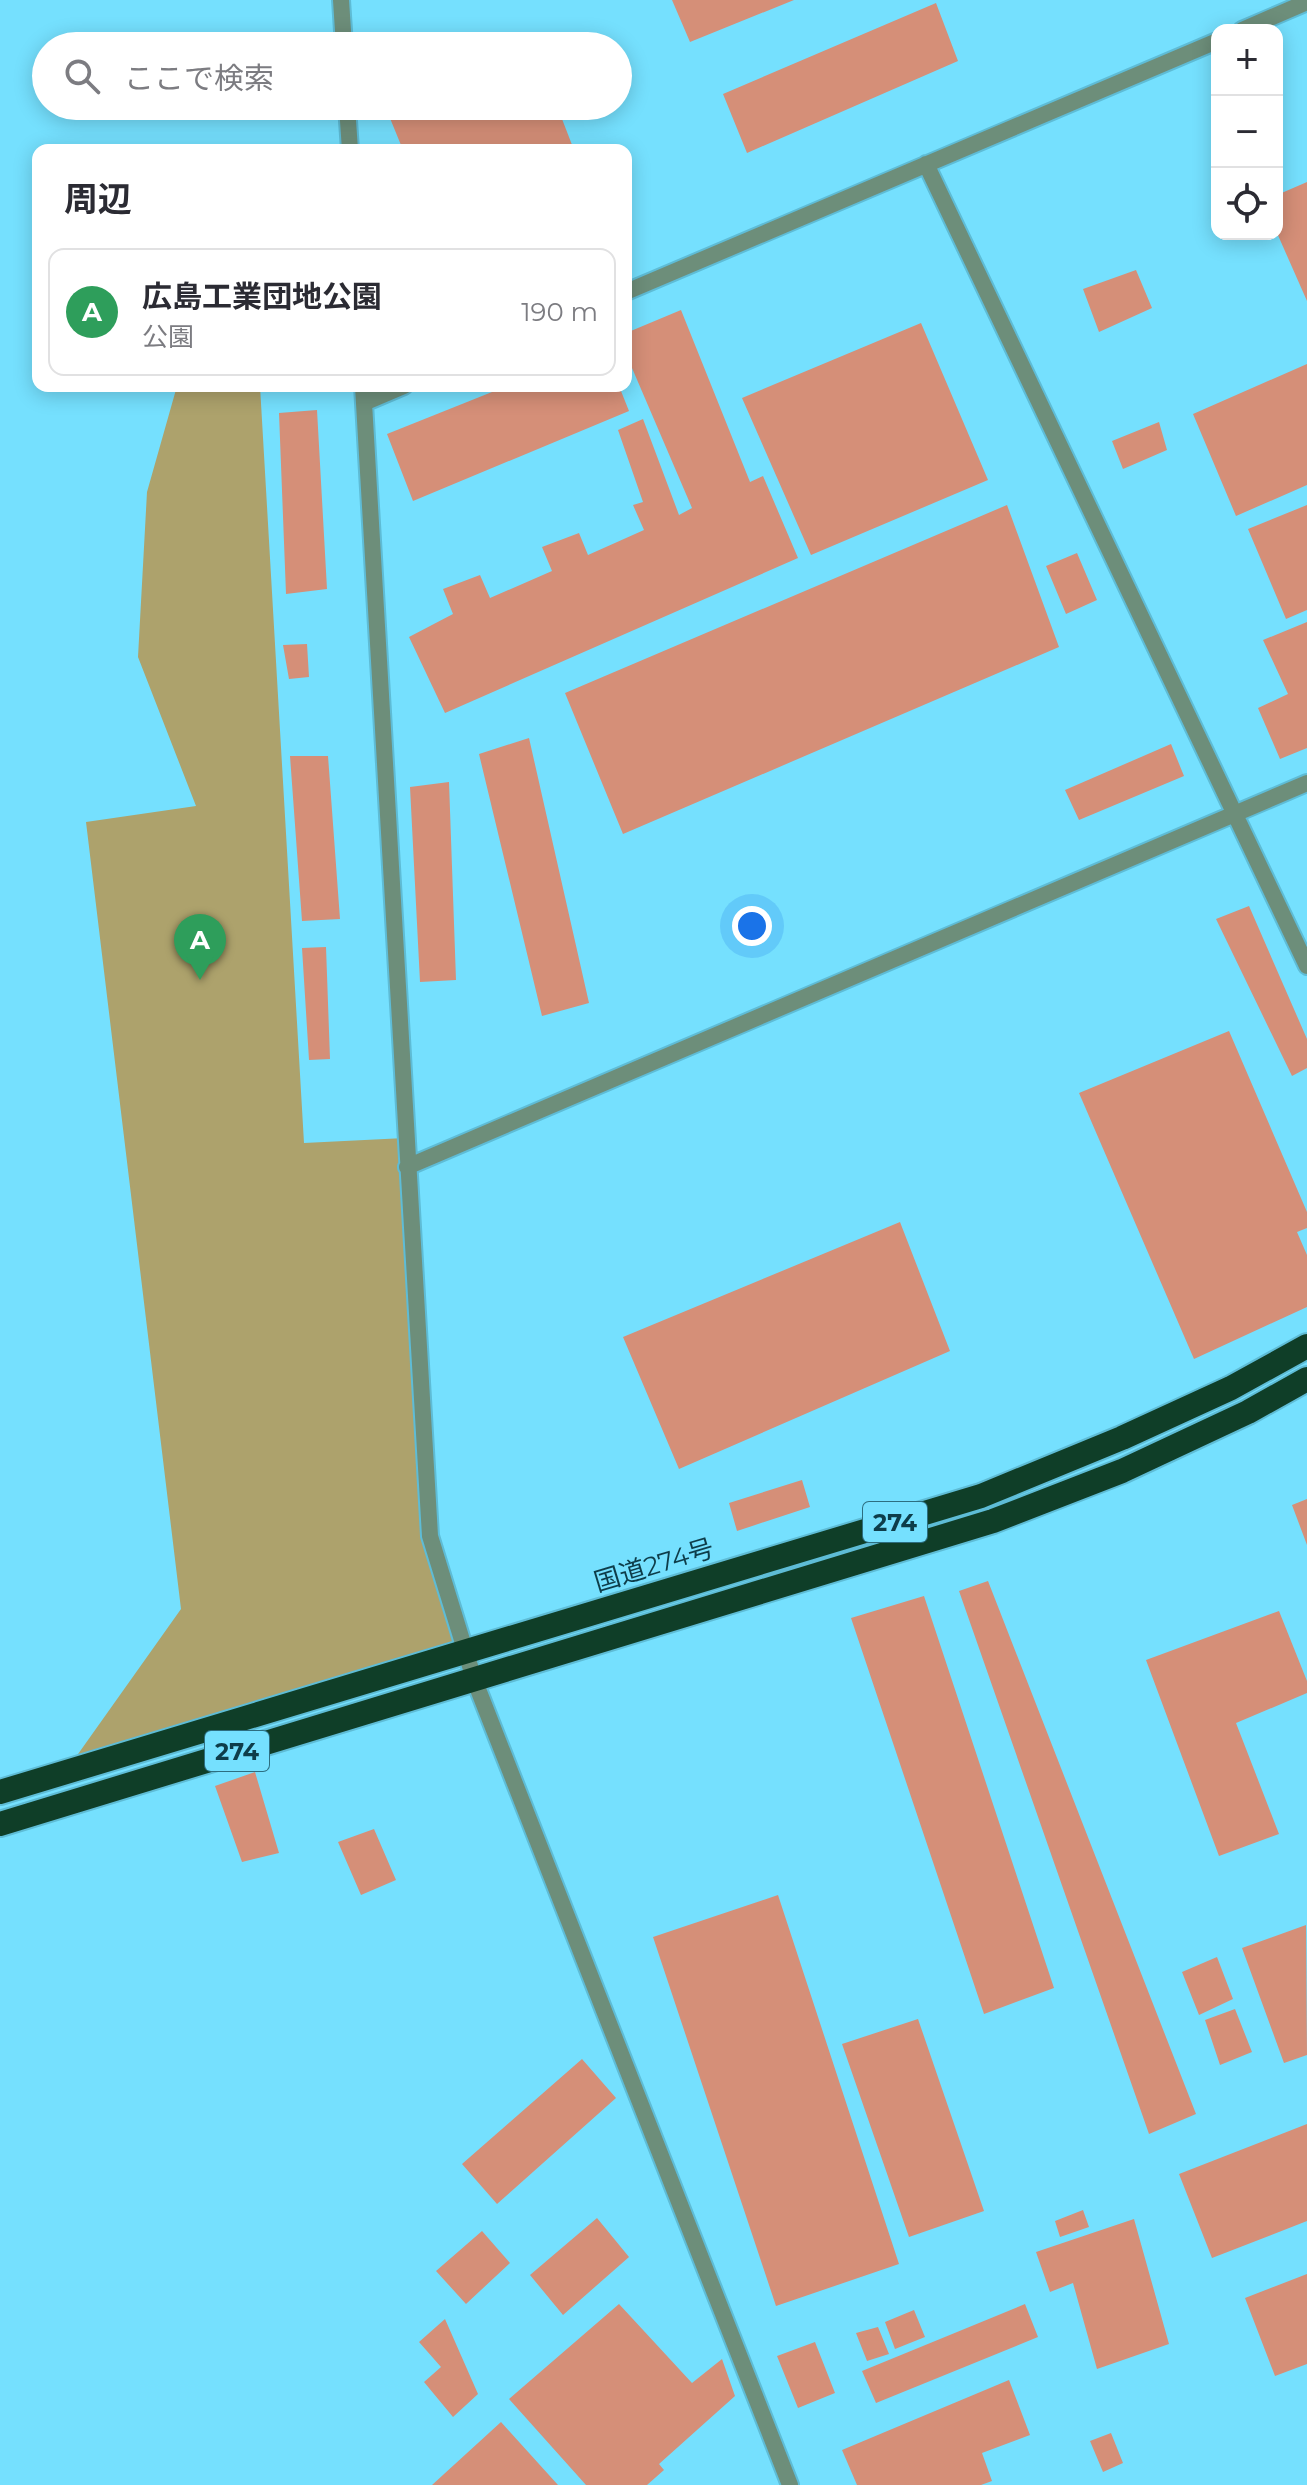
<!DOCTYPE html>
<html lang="ja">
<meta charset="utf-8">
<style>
body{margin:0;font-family:Montserrat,"Noto Sans JP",sans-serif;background:#f2f2f3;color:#2b2b33}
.controls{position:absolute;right:24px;top:24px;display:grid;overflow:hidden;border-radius:16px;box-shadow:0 4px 20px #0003}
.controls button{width:72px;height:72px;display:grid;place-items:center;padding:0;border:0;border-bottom:2px solid #e1e1e2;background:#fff;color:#2b2b33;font:40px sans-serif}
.you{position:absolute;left:752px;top:926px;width:28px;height:28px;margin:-20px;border:6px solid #fff;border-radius:50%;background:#1a73e8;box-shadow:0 0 0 12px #1a73e833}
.badge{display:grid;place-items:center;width:52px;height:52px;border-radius:50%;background:#1a73e8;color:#fff;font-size:26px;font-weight:700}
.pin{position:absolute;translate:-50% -66px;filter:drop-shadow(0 2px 4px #0008)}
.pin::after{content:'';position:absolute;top:42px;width:28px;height:24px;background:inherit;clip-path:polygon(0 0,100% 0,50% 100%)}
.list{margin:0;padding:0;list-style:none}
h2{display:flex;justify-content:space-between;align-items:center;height:104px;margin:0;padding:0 32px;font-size:34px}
h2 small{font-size:26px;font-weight:400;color:#7c7c81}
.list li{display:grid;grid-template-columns:52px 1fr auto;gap:24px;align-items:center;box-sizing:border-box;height:128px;margin:0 16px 16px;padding:0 16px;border:2px solid #e1e1e2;border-radius:16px}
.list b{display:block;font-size:30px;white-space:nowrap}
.list p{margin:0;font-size:26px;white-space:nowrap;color:#7c7c81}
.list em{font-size:26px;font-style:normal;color:#7c7c81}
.icon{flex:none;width:44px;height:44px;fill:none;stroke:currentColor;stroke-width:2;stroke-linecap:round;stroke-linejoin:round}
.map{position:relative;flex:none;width:1307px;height:2485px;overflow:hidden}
.search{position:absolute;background:#fff;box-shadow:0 4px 20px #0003;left:32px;top:32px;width:600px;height:88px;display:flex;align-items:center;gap:20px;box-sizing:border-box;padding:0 28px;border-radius:44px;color:#7c7c81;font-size:30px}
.panel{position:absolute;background:#fff;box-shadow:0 4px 20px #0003;left:32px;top:144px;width:600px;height:248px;border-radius:16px}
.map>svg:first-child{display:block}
</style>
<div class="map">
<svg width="1307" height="2485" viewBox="0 0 1307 2485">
<rect width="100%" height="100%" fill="#75e0fe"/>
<path fill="#ada26c" d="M177,386H260L304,1143L405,1138L430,1536L465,1652L66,1771L181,1609L86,822L196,806L138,657L147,492Z"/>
<path fill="#d58f78" d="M672,0H794L690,42Z
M936,3L958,61L747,153L723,94Z
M529,36L533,46H505Z
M385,106H557L574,150H403Z
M1307,182V301L1277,233V195Z
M1136,270L1152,308L1099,332L1083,289Z
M681,310L750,482L763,476L798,558L445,713L409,637L453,614L443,589L480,575L490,598L552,571L542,547L579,533L588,555L644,530L633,505L643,502L618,430L643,419L679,515L692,508L626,354V333Z
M921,323L988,480L811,555L742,398Z
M1307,364V485L1236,516L1193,414Z
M507,386H619L629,411L413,501L387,434Z
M317,410L327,589L286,594L279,413Z
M1159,422L1167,450L1123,469L1112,441Z
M1007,505L1059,647L623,834L565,693Z
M1307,505V610L1286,619L1248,529Z
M1077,553L1097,600L1066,614L1046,566Z
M1307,622V748L1280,759L1258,708L1288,694L1263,640Z
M307,644L309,677L289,679L283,645Z
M529,738L589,1003L542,1016L479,754Z
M1171,744L1184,776L1079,820L1065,790Z
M290,756H328L340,919L302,921Z
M449,782L456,980L420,982L410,787Z
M1249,906L1307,1039V1068L1292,1076L1216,919Z
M326,947L330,1059L309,1060L302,948Z
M1229,1031L1307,1212V1228L1297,1232L1307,1255V1307L1194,1359L1079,1093Z
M900,1222L950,1351L679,1469L623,1337Z
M802,1480L810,1507L737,1531L729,1503Z
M1307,1499V1545L1292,1505Z
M988,1581L1196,2114L1149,2134L959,1591Z
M924,1596L1054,1988L984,2014L851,1618Z
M1279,1611L1307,1681V1693L1236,1723L1279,1834L1219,1856L1146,1660Z
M255,1772L279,1853L242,1862L215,1786Z
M374,1829L396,1880L361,1895L338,1842Z
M778,1895L899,2264L776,2306L653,1937Z
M1306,1925L1307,2055L1284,2063L1242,1948Z
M1217,1957L1233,1999L1199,2015L1182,1972Z
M1235,2009L1252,2052L1220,2065L1205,2020Z
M918,2019L984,2211L909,2237L842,2044Z
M582,2059L616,2098L497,2204L462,2164Z
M1307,2124V2221L1212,2258L1179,2174Z
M1083,2210L1089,2227L1060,2237L1055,2221Z
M597,2218L629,2257L563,2315L530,2275Z
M1134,2219L1169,2344L1097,2369L1073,2283L1050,2292L1036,2252Z
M482,2231L510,2263L466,2304L436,2271Z
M1307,2274V2364L1275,2376L1245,2298Z
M619,2304L692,2383L722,2359L735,2396L659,2464L664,2470L647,2485H586L509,2399Z
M1025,2304L1038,2337L876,2403L862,2371Z
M914,2310L925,2337L895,2349L885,2322Z
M445,2319L478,2394L453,2417L424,2382L441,2367L419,2342Z
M878,2327L889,2354L867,2361L856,2333Z
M815,2342L835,2393L798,2408L777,2356Z
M1009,2380L1030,2435L982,2453L992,2481L981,2485H857L842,2450Z
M501,2422L558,2485H432Z
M1111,2433L1123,2463L1103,2472L1090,2441Z"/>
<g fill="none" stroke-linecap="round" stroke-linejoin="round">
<defs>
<path id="street" d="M341,0L344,46
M1242,30L1307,2
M347,106L350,150
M926,164L1307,966
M626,292L1217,41
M363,386L430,1536L474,1679L790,2485
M364,403L404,386
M407,1167L1307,783"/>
<path id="highway" d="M0,1792L981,1496L1122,1438L1231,1388L1307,1346
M0,1824L993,1521L1122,1471L1248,1412L1307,1379"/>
</defs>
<use href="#street" stroke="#5ebcd6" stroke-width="20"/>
<use href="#highway" stroke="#5ebcd6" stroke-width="28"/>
<use href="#street" stroke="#6d8e7a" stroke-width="16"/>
<use href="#highway" stroke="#0f3e28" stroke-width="24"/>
</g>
<g text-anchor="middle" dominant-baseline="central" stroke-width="6" stroke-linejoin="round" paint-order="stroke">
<g fill="#75e0fe" stroke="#2d6e80" stroke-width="2">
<rect x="863" y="1502" width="64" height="40" rx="6"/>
<rect x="205" y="1731" width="64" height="40" rx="6"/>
</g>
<g font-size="24" font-weight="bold" fill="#0e3d4a">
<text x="895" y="1522">274</text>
<text x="237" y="1751">274</text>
</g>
<g font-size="26" fill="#0e3d4a" stroke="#75e0fe">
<text transform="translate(654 1565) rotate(-17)">国道274号</text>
</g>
</g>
</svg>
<div class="controls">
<button>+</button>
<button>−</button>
<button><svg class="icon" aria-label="locate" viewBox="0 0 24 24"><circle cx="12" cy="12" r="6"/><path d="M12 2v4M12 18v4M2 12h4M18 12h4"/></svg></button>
</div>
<div class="you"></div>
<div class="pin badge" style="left:200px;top:980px;background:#2e9e5b">A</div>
<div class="search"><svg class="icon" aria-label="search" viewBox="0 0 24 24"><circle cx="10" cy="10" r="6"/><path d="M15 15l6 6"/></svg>ここで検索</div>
<section class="panel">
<h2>周辺<small></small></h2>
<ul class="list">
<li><span class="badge" style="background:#2e9e5b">A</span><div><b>広島工業団地公園</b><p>公園</p></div><em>190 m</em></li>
</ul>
</section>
</div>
